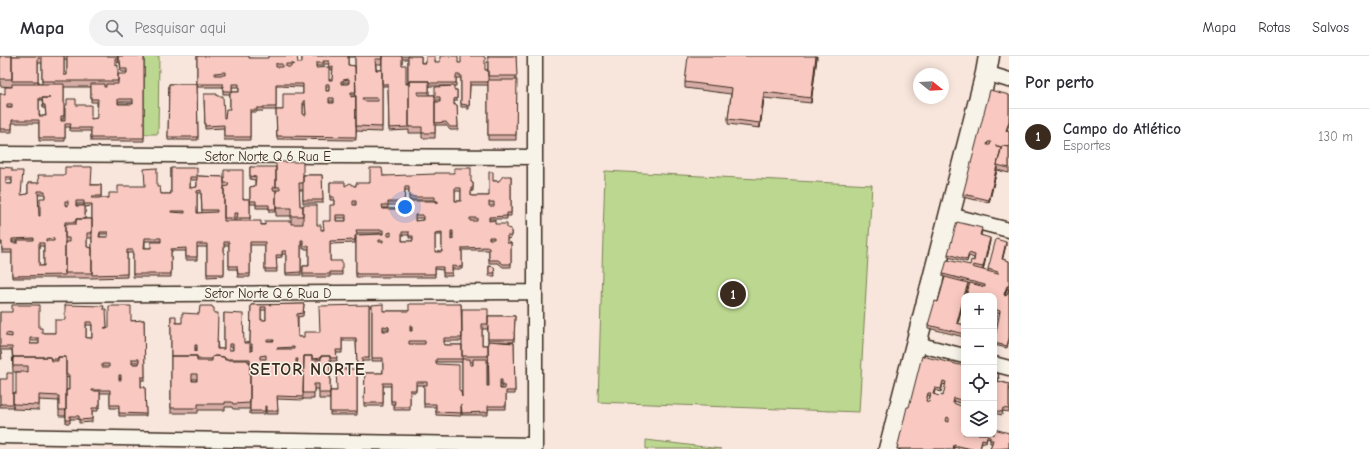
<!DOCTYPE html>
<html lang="pt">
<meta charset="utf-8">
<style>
body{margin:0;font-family:"Comic Neue",sans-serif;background:#f2f2f3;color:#2b2b33}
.controls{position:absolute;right:12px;bottom:12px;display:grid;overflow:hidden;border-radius:8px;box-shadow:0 2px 10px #0003}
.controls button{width:36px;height:36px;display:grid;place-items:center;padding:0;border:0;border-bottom:1px solid #e1e1e2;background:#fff;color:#2b2b33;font:20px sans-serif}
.compass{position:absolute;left:913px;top:12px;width:36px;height:36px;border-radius:50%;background:#fff;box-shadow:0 2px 10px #0003;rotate:108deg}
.you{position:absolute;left:405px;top:151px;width:14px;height:14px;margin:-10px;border:3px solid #fff;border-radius:50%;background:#1a73e8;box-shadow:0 0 0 6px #1a73e833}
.badge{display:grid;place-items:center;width:26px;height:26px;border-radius:50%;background:#3b2a1e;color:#fff;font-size:13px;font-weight:700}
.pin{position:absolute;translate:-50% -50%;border:2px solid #fff;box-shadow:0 1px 4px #0006}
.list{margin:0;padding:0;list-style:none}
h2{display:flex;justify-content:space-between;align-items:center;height:52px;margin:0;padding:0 16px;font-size:17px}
h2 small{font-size:13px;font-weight:400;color:#7c7c81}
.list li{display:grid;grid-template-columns:26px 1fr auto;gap:12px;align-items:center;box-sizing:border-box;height:56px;padding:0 16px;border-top:1px solid #e1e1e2}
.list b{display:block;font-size:15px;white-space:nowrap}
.list p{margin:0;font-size:13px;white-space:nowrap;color:#7c7c81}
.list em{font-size:13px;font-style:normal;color:#7c7c81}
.icon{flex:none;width:22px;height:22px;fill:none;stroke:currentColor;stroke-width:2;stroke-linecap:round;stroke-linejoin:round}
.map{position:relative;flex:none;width:1009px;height:393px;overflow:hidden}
header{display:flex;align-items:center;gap:24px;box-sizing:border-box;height:56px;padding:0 20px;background:#fff;border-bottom:1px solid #e1e1e2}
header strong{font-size:19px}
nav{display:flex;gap:22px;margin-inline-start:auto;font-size:14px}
.search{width:280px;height:36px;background:#f2f2f3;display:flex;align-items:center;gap:10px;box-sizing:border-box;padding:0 14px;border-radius:22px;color:#7c7c81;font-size:15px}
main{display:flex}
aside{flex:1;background:#fff}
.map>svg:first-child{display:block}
</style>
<header>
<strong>Mapa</strong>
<div class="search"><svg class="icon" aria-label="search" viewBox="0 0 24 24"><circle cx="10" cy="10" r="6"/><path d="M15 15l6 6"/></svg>Pesquisar aqui</div>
<nav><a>Mapa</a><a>Rotas</a><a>Salvos</a></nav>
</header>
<main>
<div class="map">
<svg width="1009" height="393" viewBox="0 0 1009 393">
<rect width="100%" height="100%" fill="#f8e6dc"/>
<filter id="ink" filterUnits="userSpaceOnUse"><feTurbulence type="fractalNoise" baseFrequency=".025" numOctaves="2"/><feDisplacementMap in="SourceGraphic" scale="8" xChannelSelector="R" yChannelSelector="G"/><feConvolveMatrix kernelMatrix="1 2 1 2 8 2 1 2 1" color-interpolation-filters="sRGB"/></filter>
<g filter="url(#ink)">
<path fill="#bcd890" stroke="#7c8157" d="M142,0H159L158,78H140Z
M605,115L872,129L859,356L598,346Z
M646,384L721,393H646Z"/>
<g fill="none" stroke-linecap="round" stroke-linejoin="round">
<defs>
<path id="street" d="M986,17L1009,24
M0,98L535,101
M950,159L1009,174
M0,239L535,236
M917,288L964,300
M994,308L1009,312
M0,380L535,389
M535,393V0"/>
<path id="secondary" d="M889,393L986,17L989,0"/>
</defs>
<use href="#street" stroke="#3b2a1e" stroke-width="17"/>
<use href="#secondary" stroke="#3b2a1e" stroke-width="23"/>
<use href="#street" stroke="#f7f3e8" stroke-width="14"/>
<use href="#secondary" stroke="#f7f3e8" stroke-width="20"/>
</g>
<path fill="#d6ada6" stroke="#3b2a1e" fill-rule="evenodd" d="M0,0H118V7H115V10L118,26L127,18V16H121L120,7L118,6V0H144V85H91V75H70V71H65V85H39V67H12V76H0V38H5L12,31L0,30ZM64,3H67V19H64ZM38,7H42V28H38ZM64,31H91V46H97V62L91,63L76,49L65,65H61V63H64ZM39,44H42L43,52H45L46,60H39ZM118,46H133V48H118ZM7,51H12V52H7Z
M197,0L249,2L302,7V0H355V1H348V9L355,10L356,39H351V41L356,40L355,0H382V8H376V14H382V0H421V7L435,6L458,7L485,14H488V0H516V84H488V29H470L469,53H467V51H461V22H456V30H429V39H435L454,34H457V45H454V49H457L458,74H450L446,69H435V82H422V77H409V74L389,75L388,30H382V76L356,75V55V84L277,83L276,54H283L303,38V31L276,30V54H263V55H257V56H250V84H224V72L205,73L204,41L217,40L224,62H225L230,53V38H223V31H197ZM402,3H408V28H406L402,9ZM324,8H329V13L333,14L332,24H329L316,12V10H324ZM343,26H349V28H343ZM232,31H239V36H232ZM326,31H329V35H326ZM435,44H440V46H435ZM329,45H334V47H329ZM303,48H305L306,59H303Z
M817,0L811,47L764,42L760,72L728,68V63L731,38L685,32V26Z
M169,28H197L198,84H168Z
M1009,39V68L1007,75H1009V117L997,114L989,147L963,141V138Z
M0,111L12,115L21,139L28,138V127L101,129V142H109L118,137L157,131L161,138H171V112L197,120L224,121L243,143H250V165L261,169L291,165V160H276V149V156H269V152H256V148H250V131L255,130V124L250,123V111L303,119H322L323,147H303V134H299L300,150L321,174H323L330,165L334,149V144H330V126L345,130H354L370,127L383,120L471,126L473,127V135H471V140H489L493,125H499L511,120V160H507V163H489V165L495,168L507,172L511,173V182L507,183V187H511V211H503L498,207H489V194H462V213H452V220H443V214L435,213V221H356V182H355V187L330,188V205L342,216V219H330V221H303V210H309V193H303V187H301V219H286V198H282V201L276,202L277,216H265V189H250V221H238L237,213H229V189H224V220L207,221V191H197V204H186V195H171V221H133V197H127V221L92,222H12V197H2V188H0ZM6,124H12V128H6ZM190,124H197V131L190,132ZM405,134H409V144H435V147L404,149ZM455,135H461V145H455ZM197,137H201L202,157H197ZM38,138H45V142L40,160H39ZM76,148H84V150H76ZM388,149H404V153H383L382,152H388ZM92,150V163H85V151ZM336,162H346V165H336ZM415,162H423V164L415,165ZM234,163H237V165H234ZM356,177H383V178L357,179ZM100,178H108V181H100ZM451,178H453V183L451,184ZM402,179H409V182H413V185H402ZM435,179H442V196H435ZM87,182H92V192L87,191ZM12,185H18V187H12ZM145,185H161V186L151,192H145ZM39,190H44V210H39Z
M982,175L981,179L990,185L983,214L988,216V213L1006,189L1002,203L1009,205V284L1007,292L994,289V286L1000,258L994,256V240L968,227V230L958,267L964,269V281L928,272V269L938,246L945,221H943V218L970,209L974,205V202L969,200L967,206L948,201V198ZM1007,233H1009L1007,239L1005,240Z
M489,210L494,211L495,220H489Z
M304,248L303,260L298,261V281H304L320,276L369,249V305H362V310H357L356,285H342V297H336L337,305H330V343H319V333H314V343H303V342V344L277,343L278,358H266V353H265V358H250V306V353H233L232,351H225V354H198V357H171V260L176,267H182L212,251L214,257L218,293H224V257L244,287H250L251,249ZM261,254H266V264H261ZM229,291H233V294H229ZM250,291H252V295H250ZM195,292H197V295H195ZM192,323H197V325H192Z
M461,248L462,285H444V289H462L488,260H515L514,286H499L514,287L515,338H506V353H488V359H462L461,351V360L436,359V351H424V329H416V336H410V354H394V348H391V330H383V350H364L365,317H383V305H372V249L383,255H409ZM488,270V289H482V273H488ZM410,272H412V275H410ZM383,273H389V275H383ZM436,306H462V341L459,334L436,308ZM470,306H473V309H470ZM487,306H488L489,330H487ZM500,327H502V333H500Z
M104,253L107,272H109L131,265L144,264L145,324H141V331H145L146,360H119V352H110V337H100V351L98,352V355H92V366L79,367V363H70V367H66V334H69V322L66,321V360H59V345L39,344V354L13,353V349V351H0V323L13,337H16L28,316H13L12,294H0V256L39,272L42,277H55L65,264ZM86,269H92V282H86ZM30,285H39V288H30ZM132,306H139V308H132ZM119,322H121V324H119Z
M964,310V348L954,345V348L964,351V350V378L1009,377V393H990L992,387H990V383L987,382L986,387L982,386L980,393H961L954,391V393H897L909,351ZM943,328L946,329L943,340H939L934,339L935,334L941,336ZM928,339L930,340L929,346L926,345Z
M357,313V359H330V335H337Z
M994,317L999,321L998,325L1009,328V356L1003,355L1002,359L994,357Z"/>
<path fill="#ae8d87" stroke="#3b2a1e" d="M816,0L817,2L811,47V42Z
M764,36V42L760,72V67Z
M997,111V114L989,147V144Z
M990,182V185L983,214V211Z
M1006,186V189L1002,206V203Z
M1007,230V233L1004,241V238Z
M964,242V245L957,270V267Z
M997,259V262L994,276V273Z"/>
<path fill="#f9c9c1" stroke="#3b2a1e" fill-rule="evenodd" d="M0,0H12V23H0Z
M12,0H64V19H67V0H118V2H115V10L118,9V25H42V2H38V25H12Z
M118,0H144V82H91V72H70L71,68H65V82H39V64H12V73H0V38H5V31H12V28H64V60H61V65H65V49H67V43H76V49H91V63L97,62L98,43H91V28H104V31H106V28H118V18H127V13H121L120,4L118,3ZM39,42H50H42L43,49H45L46,60H39ZM118,43H133V48H118ZM7,48H12V52H7Z
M197,0H249V2H268V0H297L298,7H302V0H348V9L355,10L356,36H351V41L356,40V81L277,80L276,54H283V38H303V28H276V51H263V52H257V54H250V81H224V69L205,70L204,38H217V40H223L224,62H225L226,53H230V36H239V28H232V35H223V28H197ZM323,5H329V11H333L332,24H329V11L316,12V7H324ZM276,7L277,8H282V11H276ZM286,8H294L291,9V11H286ZM225,16V19H215V17ZM349,23V28H341V25H343V24ZM326,28H329V35H326ZM329,42H334V47H329ZM303,45H305L306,59H303Z
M355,0H382V3H375L376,14H382V71L356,70ZM362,42H378V45H364Z
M382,0H402V9H406V28H408V0H421V7H426V0H435V6H440V0H458V7H461V0H483L484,1H485V14H488V26H470L469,50H467V49L461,48V19H456V27H429V25H409V71L389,72L388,28H382Z
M488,0H516L517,20H488Z
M688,0H816L811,42L764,36L760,67L728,63L732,32L685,26Z
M488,24H517L516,79H488Z
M409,25H429V36H418V39H435V77H422V71H409Z
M169,28H197L198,81H168Z
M454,30V34H457V42L454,43V49H457L458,71H450L446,66L435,67V46H440V41H435V31Z
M990,34L1009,39V65L1006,75H1009V91L1002,90L1001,91L996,89V91L1001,92L989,144L963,138ZM988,86H991L990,89H987Z
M1002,90L1009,91V112L997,109Z
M276,106H303V127H299L300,150H303V160H291V152H276V134H280V131H276Z
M0,111L12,112V115H23L21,139L28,138V127H39L38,119H65V111H92L91,129H101V140H92L91,142H109V137H118V130H145L144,113L157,112V131H160L161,138H171V112H197V120L224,121V165H261V169H265V165H291V168H303V149H317V169H321V174H324L323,165H330V149H334V141H330V126H345V130L350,127L354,130H356V127H370V112H382L383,120H385L435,118V117H454V112H471V126L473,127V132H471V140H489V116H493V125H499L503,120H511V157H507V160L489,161V165L495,164V168H507V172L511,173V180H507V187H511V208H503L498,204H489V191L462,192V211L452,210V217H443V211H435V218H356V179L355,180V184L330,185V205H342V216H330V218H303V210H309V190H303V184H301V216L286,217V195H282V199H276L277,213H265V186H250V218H238L237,210H229V186H224V218H207V188H197V201H186V192L171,193V218H133V194H127V218L92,219V148H84V145H76V150H85V163H76V166H65V219L12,220V194H2V186H0ZM6,121H12V128H6ZM190,121H197V131L190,132ZM405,131H409V141H435V145H438V147H435V145H409V148L404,149V153H383L382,149H388V146H404ZM455,132H461V145H455ZM201,134L202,154H217V156L197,157V135ZM38,135H45V142H40V160H39ZM65,145H68V150L65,149ZM353,145H356V149H353ZM489,146H494V150H489ZM171,155H185V157L171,156ZM336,159H346V165H336ZM415,159H423V164L415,165ZM470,162H477V165H470ZM356,174H383V178L357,179ZM451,175H453V183L451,184ZM100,176H108V181H99ZM391,176V180H388V177ZM402,176H409V180H413V185H402ZM442,176V196H435V177ZM489,181H494V183H489ZM34,182V184H18V187H12V183ZM54,182V185H46V183ZM145,182H161V186H151V192H144ZM379,184H383V186H379ZM39,187H44V210H39Z
M250,111H276V131H273V134H276V153H269V149H256V145H250V131L255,130L256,121L250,120Z
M224,114H243V143H250V162H237L238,157H234V162H224V131L228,130L229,127H224Z
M303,119H322L323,144H303Z
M76,163H92V177H87V191L92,192V217H65V186H69V182H65V168H76Z
M957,166L982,172L980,179L990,182L983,211L973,209L972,211L998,218V216L988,213L996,183L1006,186L1002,203L1009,205V230H1007L1004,238L1005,240L1007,239L1009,233V282L1007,290L994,287L1000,255L994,253V240H966L970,227L985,231V229L943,218L947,204L970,209L971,204L974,205L975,199L969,197L967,204L948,198Z
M489,210L494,211L495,217H489Z
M945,221L968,227L964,240L957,267L964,269V278L928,269L935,245L938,246Z
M304,248L303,257L297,258L298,281H304V276H320L319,250L369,249V302H362V308H357L356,282H342V294H336L337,302H330V300H321V302L312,303V300H304L303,341L277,340L278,355H266V350H265V355H250V303H225L224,301L215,300L212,301V303H197V300H171V260H176V267H182V257L199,258L200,250H212V251L214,252V257H218L217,293H224V257L243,258L244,287H250L251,249ZM261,251H266V264H261ZM267,284H274V285H267ZM229,288H233V294H229ZM250,288H252V295H250ZM195,289H197V295H195ZM294,291V293H277V292ZM266,299V303H260V300ZM296,303H298L297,308L296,307Z
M383,248V255H409V248H461L462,282H444V289H462V303H470V309H473V303H487V330H489L488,285L514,287L515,335H506V350H488V356L462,357L461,348V357L436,356V348H424V329H427V326H416V334H410V351H394L395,345H391V327H383V347H364L365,317H383V302H372V249ZM410,269H412V275H410ZM383,270L389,271V275H383ZM409,285H425V288H409ZM436,303H462V341L461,335L459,334V309L436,308ZM500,324H502V330H505V333H500Z
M12,249H39V272H42V277H55V264H65V249L104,250L103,253H106L107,271L104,272H109V250H131V265L144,264L145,321H141V331H145L146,358L119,357V349H110V334H92V335H100V349H98V352H92V363L79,364V360H70V364H66V334H69V319H66V301H58V303H51L50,301H13V303L12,291H0V256H12ZM86,266H92V282H86ZM6,277L12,278V281L6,280ZM30,282H39V288H30ZM132,303H139V308H132ZM102,308H109V311H102ZM119,319H121V324H119Z
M462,253H488V268H482V289H488V300H462Z
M994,259H997L994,273Z
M488,260H515L514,283H488Z
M0,295H1L2,303H0Z
M171,300H197V305H212V301L215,300L224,301L225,304H248V306H250V347L233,348L232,346H225V348H198V352H171ZM192,318H197V325H192Z
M304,300H312V304H321V300H330V337H319V328H314V337H303Z
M922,300L964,310V345L954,342L953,347L964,351V350V353H963V355L964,356V378H994V373L1009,377V392L990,393L993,384H990V381L987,380L986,384L982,383L980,393H972L954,389L953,393H897L907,351H909ZM943,325L946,326L943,340L940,339L939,340L933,338L935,332L941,333ZM928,337H931L929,346L926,345ZM947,361L949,362V366L946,365Z
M13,301H50L51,305H58V301H66V354H59V340L39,339V349L13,348V337H16V316H28V310H13Z
M336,313H357V356H330V335H337Z
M7,317H13V348H0V323H7Z
M994,317L999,318L997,325L1009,328V353L1003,352L1002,356L994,354Z"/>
</g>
<g text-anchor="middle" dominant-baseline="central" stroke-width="3" stroke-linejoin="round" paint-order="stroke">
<g font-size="13" fill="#3b2a1e" stroke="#f7f3e8">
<text x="268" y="100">Setor Norte Q 6 Rua E</text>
<text x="268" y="237">Setor Norte Q 6 Rua D</text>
</g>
<g font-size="17" font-weight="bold" letter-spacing="1" fill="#3b2a1e" stroke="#f7f3e8">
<text x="308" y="313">SETOR NORTE</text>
</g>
</g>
</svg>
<div class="controls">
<button>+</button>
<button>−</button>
<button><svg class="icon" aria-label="locate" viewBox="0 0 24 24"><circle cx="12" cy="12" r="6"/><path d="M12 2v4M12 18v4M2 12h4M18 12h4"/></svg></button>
<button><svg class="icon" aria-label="layers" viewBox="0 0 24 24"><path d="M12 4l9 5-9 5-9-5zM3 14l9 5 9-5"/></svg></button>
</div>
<svg class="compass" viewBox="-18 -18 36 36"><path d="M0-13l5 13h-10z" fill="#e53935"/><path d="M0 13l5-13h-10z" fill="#7c7c81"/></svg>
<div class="you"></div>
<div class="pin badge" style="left:733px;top:238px">1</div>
</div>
<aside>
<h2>Por perto<small></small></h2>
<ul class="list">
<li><span class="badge">1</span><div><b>Campo do Atlético</b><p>Esportes</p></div><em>130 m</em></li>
</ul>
</aside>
</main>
